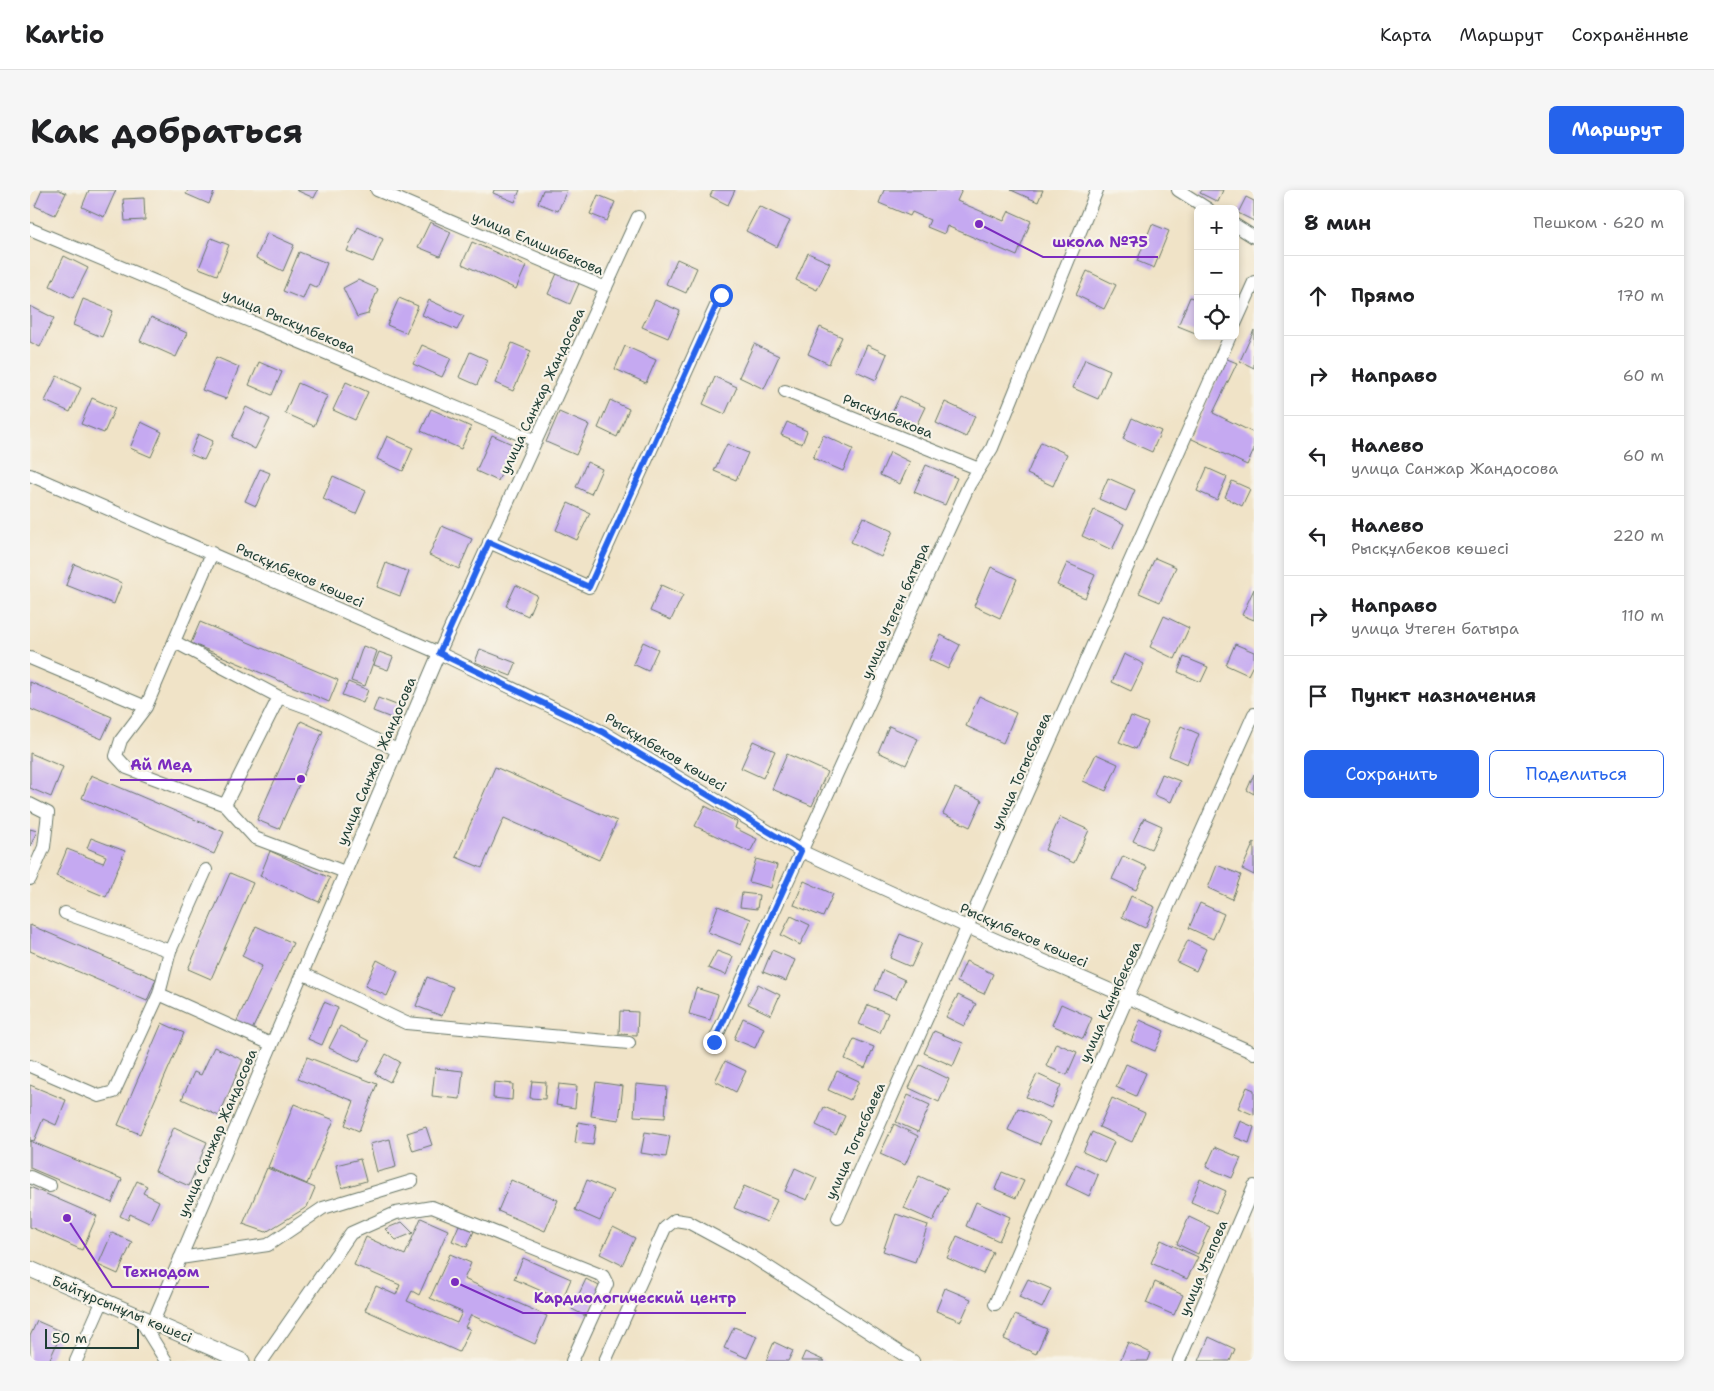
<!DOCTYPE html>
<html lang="ru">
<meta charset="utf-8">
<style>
body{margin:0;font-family:"Shantell Sans",sans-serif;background:#f6f6f6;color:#202124}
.controls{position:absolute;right:15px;top:15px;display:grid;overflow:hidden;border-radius:8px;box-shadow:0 2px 8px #0003}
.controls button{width:45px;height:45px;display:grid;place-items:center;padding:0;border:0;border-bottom:1px solid #e0e0e0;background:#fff;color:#202124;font:25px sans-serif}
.scale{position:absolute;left:15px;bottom:12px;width:94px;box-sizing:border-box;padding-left:5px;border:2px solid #1f3d34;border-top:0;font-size:14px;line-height:18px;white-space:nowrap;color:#1f3d34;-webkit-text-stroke:4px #f7f3e8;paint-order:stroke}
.stop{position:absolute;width:15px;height:15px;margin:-11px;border:4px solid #2563eb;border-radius:50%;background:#fff}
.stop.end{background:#2563eb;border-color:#fff;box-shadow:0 1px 5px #0008}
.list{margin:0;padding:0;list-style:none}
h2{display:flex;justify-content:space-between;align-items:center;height:65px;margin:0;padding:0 20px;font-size:21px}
h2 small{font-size:16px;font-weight:400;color:#757577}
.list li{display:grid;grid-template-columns:32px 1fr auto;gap:15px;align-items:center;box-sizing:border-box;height:80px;padding:0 20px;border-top:1px solid #e0e0e0}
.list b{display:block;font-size:19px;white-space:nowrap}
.list p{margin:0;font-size:16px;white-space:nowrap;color:#757577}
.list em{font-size:16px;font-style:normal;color:#757577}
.actions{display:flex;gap:10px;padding:15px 20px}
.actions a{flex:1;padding:11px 0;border:1px solid #2563eb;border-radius:8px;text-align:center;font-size:18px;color:#2563eb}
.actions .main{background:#2563eb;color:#fff}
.icon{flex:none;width:28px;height:28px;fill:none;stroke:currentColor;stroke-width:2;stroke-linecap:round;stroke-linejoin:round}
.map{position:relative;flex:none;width:1224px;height:1171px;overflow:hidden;border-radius:8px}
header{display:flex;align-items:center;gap:30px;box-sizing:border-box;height:70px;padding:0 25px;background:#fff;border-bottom:1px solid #e0e0e0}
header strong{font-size:24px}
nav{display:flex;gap:28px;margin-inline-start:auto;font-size:18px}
.intro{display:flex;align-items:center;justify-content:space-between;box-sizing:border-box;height:120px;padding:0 30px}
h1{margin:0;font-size:35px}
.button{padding:12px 22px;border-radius:8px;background:#2563eb;color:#fff;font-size:18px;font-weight:700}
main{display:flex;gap:30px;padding:0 30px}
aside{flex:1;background:#fff;border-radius:8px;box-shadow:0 2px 8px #0003}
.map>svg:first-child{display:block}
</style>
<header>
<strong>Kartio</strong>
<nav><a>Карта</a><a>Маршрут</a><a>Сохранённые</a></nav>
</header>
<div class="intro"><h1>Как добраться</h1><a class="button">Маршрут</a></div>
<main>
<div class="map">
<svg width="1224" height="1171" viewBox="0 0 1224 1171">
<rect width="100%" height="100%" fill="#f7f3e8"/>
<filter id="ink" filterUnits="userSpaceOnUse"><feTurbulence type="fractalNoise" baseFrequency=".02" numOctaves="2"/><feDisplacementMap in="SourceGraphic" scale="10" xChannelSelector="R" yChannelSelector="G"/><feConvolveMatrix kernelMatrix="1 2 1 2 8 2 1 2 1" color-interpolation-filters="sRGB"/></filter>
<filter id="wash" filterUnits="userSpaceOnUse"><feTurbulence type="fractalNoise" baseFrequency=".0096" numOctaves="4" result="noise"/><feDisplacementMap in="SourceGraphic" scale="20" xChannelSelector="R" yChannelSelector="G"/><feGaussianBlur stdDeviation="1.12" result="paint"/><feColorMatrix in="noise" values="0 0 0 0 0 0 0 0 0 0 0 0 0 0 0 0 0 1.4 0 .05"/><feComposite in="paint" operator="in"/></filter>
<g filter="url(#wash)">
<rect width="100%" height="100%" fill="#f0e3c7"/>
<g id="blocks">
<path fill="#c5a9f1" d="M12,0H29L36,3L25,25L5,16Z
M59,0H86L74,27L52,17Z
M158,0H185L179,14L156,4Z
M266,0H288L284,8Z
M464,0H490L485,12L463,3Z
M513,0H537L528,21L508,13Z
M683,0H705L698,15L680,6Z
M854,0H932L927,11L974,31L979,21L1001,31L987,66L917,36L914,44L897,37L900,30L882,22L880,26L849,13Z
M981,0H1013L1008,12Z
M1172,0H1193L1188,12L1170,3Z
M568,5L585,12L577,31L560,24Z
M1216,7L1224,11V31L1208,23Z
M114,8L115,30L95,31L93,9Z
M729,16L760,31L747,57L716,41Z
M400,32L421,42L410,66L388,57Z
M1122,34L1139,41L1124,78L1107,71Z
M328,37L353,49L343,72L317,61Z
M237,43L264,55L253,81L226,68Z
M181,48L199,55L187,85L169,78Z
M442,52L496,76L486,99L432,74Z
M269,62L297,73L287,98L279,94L273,109L253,101Z
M778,63L800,73L787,100L766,90Z
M34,66L58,78L43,108L20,96Z
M647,69L667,78L656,103L636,94Z
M528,81L550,91L540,114L518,104Z
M1057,81L1086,95L1074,119L1046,105Z
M328,90L348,99L338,124L327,127L313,98Z
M1160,107L1168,110V144L1148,136Z
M369,108L388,116L376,143L357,135Z
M53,109L83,121L72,147L43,135Z
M399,110L434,126L427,140L392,125Z
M625,110L650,121L638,148L612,137Z
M0,116L24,128L10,157L0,152Z
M121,127L157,143L146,167L110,151Z
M790,137L812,147L799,174L778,164Z
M1224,140V178L1210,171Z
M482,153L501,161L483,201L465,193Z
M724,154L749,166L734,199L709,187Z
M392,155L421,168L412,187L383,174Z
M837,155L857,164L846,190L826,181Z
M595,156L626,170L616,193L585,179Z
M440,162L458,170L447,195L429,187Z
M186,167L209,177L196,209L172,200Z
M1055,169L1080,180L1068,209L1043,198Z
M1197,169L1207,173L1183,223L1224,243V260L1217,275L1160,248Z
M229,172L252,182L242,205L219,195Z
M27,186L51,198L40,222L15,211Z
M685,187L707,197L695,224L673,214Z
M316,192L338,202L325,230L303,220Z
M268,193L297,206L284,236L255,223Z
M870,206L895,217L886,236L861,225Z
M62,208L85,218L74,243L51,234Z
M580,210L599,219L587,247L568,238Z
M915,212L945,226L936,247L906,233Z
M216,217L240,229L225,259L202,247Z
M401,219L441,237L431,259L391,241Z
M529,222L559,235L546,265L516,252Z
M1102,228L1131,241L1122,262L1093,249Z
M111,232L132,242L121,267L100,258Z
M757,232L777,241L772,254L751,245Z
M168,244L183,251L174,270L160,264Z
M462,245L484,255L468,291L446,281Z
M793,245L823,259L813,281L783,268Z
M357,246L383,258L373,281L347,269Z
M1011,252L1037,264L1023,296L997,284Z
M697,254L718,263L706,290L684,281Z
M860,262L880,272L870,294L850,285Z
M557,272L572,279L561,304L546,297Z
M896,275L927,288L915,315L884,302Z
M1177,278L1197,287L1187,310L1167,301Z
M230,279L240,283L226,316L215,311Z
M303,286L336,301L326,324L293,309Z
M1078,288L1105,300L1096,321L1069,309Z
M1202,291L1220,299L1212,316L1195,307Z
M538,313L560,323L547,350L526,340Z
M1064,320L1094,334L1082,360L1052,346Z
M833,327L863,341L851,367L821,352Z
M412,336L442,349L429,379L399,365Z
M1125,368L1146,377L1130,412L1109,403Z
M356,373L379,382L370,406L347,397Z
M1037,373L1065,385L1055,408L1027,395Z
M44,374L92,393L84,414L36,395Z
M961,377L987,389L970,428L944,416Z
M486,395L507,405L498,426L476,416Z
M631,395L653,405L641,430L620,421Z
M1224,399V430L1212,425Z
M1134,426L1159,438L1145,469L1120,457Z
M170,432L308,490L299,512L161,453Z
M911,445L930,455L918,479L899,470Z
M613,452L628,459L618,481L603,474Z
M1205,454L1224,462V473L1218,485L1196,475Z
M333,456L347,461L335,496L321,491Z
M450,459L486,473L481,486L445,472Z
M349,462L363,467L358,480L344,475Z
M1094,464L1114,474L1101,501L1082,492Z
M1154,467L1178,477L1171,492L1148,482Z
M0,492L82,527L72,549L0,519Z
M318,492L338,500L333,513L312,505Z
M949,506L986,523L973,553L936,536Z
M348,508L369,516L364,529L343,521Z
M1101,526L1118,533L1106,559L1089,552Z
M271,531L293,541L249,639L227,630Z
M859,536L888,549L876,575L848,562Z
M1151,536L1169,544L1157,574L1139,566Z
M723,551L745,561L733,588L711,578Z
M0,563L33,577L21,607L0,598Z
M757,564L797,582L782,616L742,599Z
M1066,564L1088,574L1076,601L1053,591Z
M465,577L587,631L569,670L474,628L452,678L426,667Z
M1132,584L1150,591L1141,612L1124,605Z
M1224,584V604L1217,600Z
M61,585L194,642L184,664L52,608Z
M925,598L952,610L940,637L913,624Z
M675,616L707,632L705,638L727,649L720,662L665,636Z
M1030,627L1059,640L1044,673L1015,660Z
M1114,628L1132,636L1121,659L1103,651Z
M0,639L7,641L0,657Z
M61,648L95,661L76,707L26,686L37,659L73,673L76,666L57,658Z
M1224,652V685L1212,679Z
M240,661L300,688L289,712L230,686Z
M1093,666L1117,677L1106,700L1082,689Z
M726,669L747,675L741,698L719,692Z
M1187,675L1211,685L1202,709L1178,698Z
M200,683L223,693L181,789L158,779Z
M774,691L803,704L793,727L764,715Z
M712,703L729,705L727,719L710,717Z
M1101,706L1125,717L1115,738L1092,727Z
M1170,713L1194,724L1183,749L1159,738Z
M688,716L721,729L711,755L678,742Z
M761,726L780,735L770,755L751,745Z
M0,735L126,789L117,811L0,761Z
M226,736L263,753L222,840L206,833L232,776L212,766Z
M870,744L892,753L881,777L860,768Z
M1158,750L1176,759L1166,781L1147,772Z
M742,760L765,770L756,791L733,782Z
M687,761L703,767L696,785L678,778Z
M347,770L368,781L357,806L335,796Z
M936,771L963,784L954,804L927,792Z
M853,780L875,790L866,809L845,800Z
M397,787L423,797L412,826L386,816Z
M728,794L750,805L741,825L718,814Z
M666,798L688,805L680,830L659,824Z
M928,805L946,814L934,836L916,827Z
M294,812L308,818L292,855L278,849Z
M1031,814L1062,828L1053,849L1022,835Z
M838,815L858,823L850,843L829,834Z
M590,821L608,822L607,845L589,844Z
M713,828L734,838L725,858L704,849Z
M1110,830L1134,841L1125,861L1101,851Z
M132,833L154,843L110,944L88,935Z
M310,836L339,851L329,872L299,858Z
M904,841L933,853L923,876L894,863Z
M824,849L844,857L835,878L815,869Z
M1026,853L1047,862L1037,885L1016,876Z
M184,857L213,870L189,926L152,909L164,882L171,885Z
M356,864L370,872L360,892L345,884Z
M277,867L347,894L329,941L315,935L324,911L268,889Z
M695,871L716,881L706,902L685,891Z
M1096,874L1116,883L1106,906L1086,897Z
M890,875L919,889L909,912L879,898Z
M405,878L433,881L430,909L402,906Z
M807,881L829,891L820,910L798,900Z
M1007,884L1031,895L1021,918L996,907Z
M502,891L516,892L515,909L500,908Z
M464,892L483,894L482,910L463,908Z
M566,892L593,896L589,930L561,926Z
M529,894L547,896L545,918L526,915Z
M606,894L637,897L635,928L604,926Z
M0,895L36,910L26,935L13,929L4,951L0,950Z
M1217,897L1224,900V925L1208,918Z
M878,905L900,915L888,942L866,932Z
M1082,908L1115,923L1102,952L1069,937Z
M264,914L304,930L277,994L238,977Z
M794,917L815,926L806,945L786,935Z
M988,918L1020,932L1010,954L978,940Z
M1210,931L1224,937L1219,953L1204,947Z
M548,932L566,935L563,955L545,953Z
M864,934L888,946L875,975L850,964Z
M144,937L177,952L159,996L125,981Z
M396,937L402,955L383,961L377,943Z
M615,942L640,946L636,967L611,963Z
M1062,942L1084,952L1075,972L1053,962Z
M360,949L366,977L347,982L340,954Z
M0,951L92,989L82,1013L0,978Z
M1185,957L1211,968L1202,988L1176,977Z
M330,969L336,991L312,998L306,975Z
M1046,974L1068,985L1059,1006L1036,995Z
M237,978L285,998L277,1017L236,1042L213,1034Z
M765,978L787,988L777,1010L755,1001Z
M972,982L994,991L986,1008L965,999Z
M889,986L918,999L903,1031L874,1018Z
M1170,989L1196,1001L1186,1023L1161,1012Z
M481,990L528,1010L515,1041L468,1021Z
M557,990L583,1001L570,1031L545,1020Z
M107,991L117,996L113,1003L129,1011L119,1033L100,1024L98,1030L90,1026Z
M714,996L747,1010L737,1032L704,1018Z
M0,997L67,1026L52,1060L0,1037Z
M946,1012L980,1027L969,1051L936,1036Z
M866,1024L898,1035L885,1072L853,1061Z
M1159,1027L1180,1037L1168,1064L1147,1054Z
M391,1028L418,1040L389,1105L382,1101L377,1111L427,1133L432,1122L400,1108L420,1064L441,1073L434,1089L517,1126L505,1154L441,1125L435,1137L440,1139L429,1162L335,1120L346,1096L366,1105L370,1095L324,1075L336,1047L375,1065Z
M372,1032L383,1043L366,1050L355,1039Z
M429,1035L444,1041L437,1057L422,1051Z
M583,1037L605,1048L592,1075L570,1064Z
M82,1043L102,1052L88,1084L68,1075Z
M927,1046L963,1062L953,1084L917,1068Z
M1131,1050L1168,1067L1157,1089L1121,1073Z
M493,1068L541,1089L532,1110L484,1089Z
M556,1089L571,1097L557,1127L542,1119Z
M998,1089L1021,1099L1012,1118L989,1107Z
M1125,1092L1153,1105L1144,1125L1116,1113Z
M915,1098L941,1109L931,1131L906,1121Z
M985,1125L1017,1139L1006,1164L974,1149Z
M7,1131L32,1142L19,1171H0V1146Z
M704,1137L727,1146L717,1168L694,1158Z
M1179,1147L1205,1159L1200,1171H1169Z
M744,1152L763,1161L758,1171H736Z
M1098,1152L1121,1163L1118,1171H1090Z
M775,1162L795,1171H771Z"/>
</g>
</g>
<g filter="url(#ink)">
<use href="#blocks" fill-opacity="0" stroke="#687767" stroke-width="1"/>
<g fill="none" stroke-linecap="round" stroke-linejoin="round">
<defs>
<path id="minor" d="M347,0L576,98
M1148,0L1178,19
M1205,35L1224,47
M0,39L506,251
M1205,134L1224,92
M755,201L949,279
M0,285L409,463L573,542L771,661L937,737L1224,863
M459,352L559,397L691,105
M145,452L249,507L282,519L367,560
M0,468L116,517L91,550L86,566L97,578L195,615L225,648L315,682
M116,517L182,363
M0,614L18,623L14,657L0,689
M195,615L249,507
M35,723L140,761L129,804
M140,761L176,680
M272,783L376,833L599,853
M684,852L939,295L962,258L1067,0
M0,876L69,906L84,902L129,804L241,854
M0,987L20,996
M808,1028L1200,146
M150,1068L238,1055L293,1018L382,991
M965,1114L1098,806L1224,524
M108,1126L136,1171
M123,1132L409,463L608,27
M46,1171L73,1110
M232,1171L321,1043L366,1023L402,1017L573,1086L577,1094L542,1171
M575,1171L635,1038L645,1030L658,1032L723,1067L883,1171
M1149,1171L1224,996"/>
<path id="major" d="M0,1079L212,1171"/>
</defs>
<use href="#minor" stroke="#687767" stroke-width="14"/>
<use href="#major" stroke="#687767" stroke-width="17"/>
<use href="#minor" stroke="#fff" stroke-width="12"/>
<use href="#major" stroke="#fff" stroke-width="15"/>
</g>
</g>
<g fill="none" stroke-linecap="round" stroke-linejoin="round" filter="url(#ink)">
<path stroke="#2563eb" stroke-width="6" d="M684,852L771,661L573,542L409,463L459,352L559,397L691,105"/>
</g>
<g text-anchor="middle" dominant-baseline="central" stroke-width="4.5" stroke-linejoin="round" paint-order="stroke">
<g font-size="14" fill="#1f3d34" stroke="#f7f3e8">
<text transform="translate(508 53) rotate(23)">улица Елишибекова</text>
<text transform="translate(259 131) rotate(23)">улица Рыскулбекова</text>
<text transform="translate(512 201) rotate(-65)">улица Санжар Жандосова</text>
<text transform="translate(858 226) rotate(22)">Рыскулбекова</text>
<text transform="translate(270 385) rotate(24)">Рысқұлбеков көшесі</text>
<text transform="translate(865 421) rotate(-66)">улица Утеген батыра</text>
<text transform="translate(636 562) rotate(31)">Рысқұлбеков көшесі</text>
<text transform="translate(346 571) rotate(-67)">улица Санжар Жандосова</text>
<text transform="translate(991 581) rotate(-66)">улица Тогысбаева</text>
<text transform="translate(994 745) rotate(24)">Рысқұлбеков көшесі</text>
<text transform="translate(1080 812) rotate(-66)">улица Каныбекова</text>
<text transform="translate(187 943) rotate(-67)">улица Санжар Жандосова</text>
<text transform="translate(825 951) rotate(-66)">улица Тогысбаева</text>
<text transform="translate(1173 1078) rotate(-67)">улица Утепова</text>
<text transform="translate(92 1119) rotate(23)">Байтұрсынұлы көшесі</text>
</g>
</g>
<path fill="none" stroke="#7b2cbf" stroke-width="2" d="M949 34L1013 67H1128M271 589L172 590H90M37 1028L82 1097H179M425 1092L493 1123H716"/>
<g fill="#7b2cbf" stroke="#f7f3e8" stroke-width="2">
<circle cx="949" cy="34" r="5"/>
<circle cx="271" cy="589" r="5"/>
<circle cx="37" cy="1028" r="5"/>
<circle cx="425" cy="1092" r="5"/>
</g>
<g font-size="15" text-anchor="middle" font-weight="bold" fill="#7b2cbf" stroke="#f7f3e8" stroke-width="4.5" stroke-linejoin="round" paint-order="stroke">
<text x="1070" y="57">школа №75</text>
<text x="131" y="580">Ай Мед</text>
<text x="131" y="1087">Технодом</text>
<text x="605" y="1113">Кардиологический центр</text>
</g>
</svg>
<div class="controls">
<button>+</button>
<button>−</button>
<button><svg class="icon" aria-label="locate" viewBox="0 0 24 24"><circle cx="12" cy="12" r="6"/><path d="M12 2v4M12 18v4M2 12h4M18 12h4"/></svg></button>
</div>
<div class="scale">50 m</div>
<div class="stop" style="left:691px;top:105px"></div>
<div class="stop end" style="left:684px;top:852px"></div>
</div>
<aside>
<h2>8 мин<small>Пешком · 620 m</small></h2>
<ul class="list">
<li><svg class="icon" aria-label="ahead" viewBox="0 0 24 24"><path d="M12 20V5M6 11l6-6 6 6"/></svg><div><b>Прямо</b></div><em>170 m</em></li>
<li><svg class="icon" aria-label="right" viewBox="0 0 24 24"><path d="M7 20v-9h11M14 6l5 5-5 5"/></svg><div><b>Направо</b></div><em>60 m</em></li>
<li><svg class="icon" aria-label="left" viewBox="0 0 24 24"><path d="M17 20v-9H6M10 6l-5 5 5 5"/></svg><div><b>Налево</b><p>улица Санжар Жандосова</p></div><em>60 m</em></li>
<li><svg class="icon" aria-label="left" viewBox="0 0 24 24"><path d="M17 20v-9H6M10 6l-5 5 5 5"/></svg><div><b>Налево</b><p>Рысқұлбеков көшесі</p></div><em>220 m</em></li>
<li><svg class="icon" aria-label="right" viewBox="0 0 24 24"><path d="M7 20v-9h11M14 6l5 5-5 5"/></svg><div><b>Направо</b><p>улица Утеген батыра</p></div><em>110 m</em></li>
<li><svg class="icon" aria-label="arrive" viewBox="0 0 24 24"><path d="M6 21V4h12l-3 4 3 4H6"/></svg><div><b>Пункт назначения</b></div></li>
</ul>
<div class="actions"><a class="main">Сохранить</a><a>Поделиться</a></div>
</aside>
</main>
